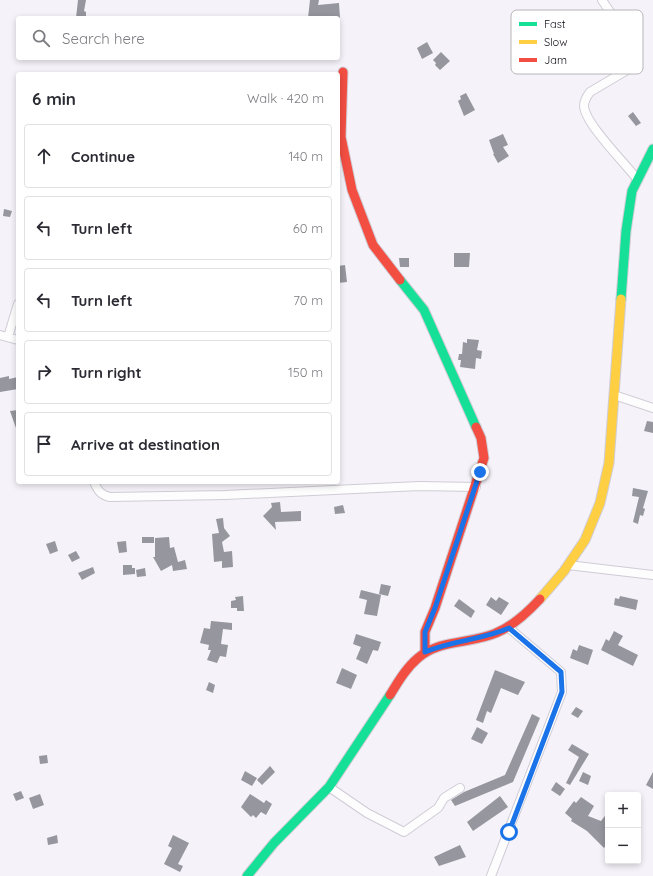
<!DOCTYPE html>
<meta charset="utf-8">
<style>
body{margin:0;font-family:Quicksand,sans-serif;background:#f7f7f7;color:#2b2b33}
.controls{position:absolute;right:12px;bottom:12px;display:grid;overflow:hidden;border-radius:4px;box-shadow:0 2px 6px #0003}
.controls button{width:36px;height:36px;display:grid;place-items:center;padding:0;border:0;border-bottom:1px solid #e1e1e2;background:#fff;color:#2b2b33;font:20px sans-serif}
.stop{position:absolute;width:12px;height:12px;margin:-9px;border:3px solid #1a73e8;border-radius:50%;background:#fff}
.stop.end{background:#1a73e8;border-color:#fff;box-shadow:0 1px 4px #0008}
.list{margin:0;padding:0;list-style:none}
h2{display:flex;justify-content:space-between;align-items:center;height:52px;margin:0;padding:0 16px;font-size:17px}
h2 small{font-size:13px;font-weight:400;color:#7c7c81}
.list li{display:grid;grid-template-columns:26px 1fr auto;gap:12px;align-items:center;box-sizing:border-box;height:64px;margin:0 8px 8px;padding:0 8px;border:1px solid #e1e1e2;border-radius:4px}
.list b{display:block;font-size:15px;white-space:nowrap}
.list em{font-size:13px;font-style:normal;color:#7c7c81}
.icon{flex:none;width:22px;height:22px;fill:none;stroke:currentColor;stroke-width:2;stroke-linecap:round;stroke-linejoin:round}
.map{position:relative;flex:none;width:653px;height:876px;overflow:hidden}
.search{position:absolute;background:#fff;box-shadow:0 2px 6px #0003;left:16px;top:16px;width:324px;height:44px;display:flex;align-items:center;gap:10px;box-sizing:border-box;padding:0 14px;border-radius:4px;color:#7c7c81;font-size:15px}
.panel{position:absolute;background:#fff;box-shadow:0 2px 6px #0003;left:16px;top:72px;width:324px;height:412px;border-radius:4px}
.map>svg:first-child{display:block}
</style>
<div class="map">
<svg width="653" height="876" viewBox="0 0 653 876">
<rect width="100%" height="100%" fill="#f5f2f9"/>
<path fill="#96969e" d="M78,0H86L84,11L86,12V18H76Z
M310,0H319L318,5L339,3L340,18H308Z
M427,42L433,53L422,59L417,48Z
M441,52L450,61L440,70L435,65L436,63L433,60Z
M466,93L475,110L464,116L458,101L461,99L460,96Z
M633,112L641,123L636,126L628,116Z
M503,134L508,145L503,147L509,156L498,163L493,154H494L489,140Z
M4,209L12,211L10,217L3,216Z
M454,253H470L469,267H454Z
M399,258H409V267H400Z
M345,265L347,282L338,283V266Z
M467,339L479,340L477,350L482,351L481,359L476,358L475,369L460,367L461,360H458L459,354H462L463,342L467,343Z
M9,376V379L18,377V389L0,392V378Z
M18,410V430L17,431L10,411Z
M647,421L653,422V433L644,431Z
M633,488L648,491L643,508L645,509L643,516L640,515L638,524L633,522L639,497L632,496Z
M280,502L281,512L301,511V521L275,522L276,530L263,516L272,507L271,503Z
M343,505L345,513L335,514L334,507Z
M223,518L224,528L230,536L222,542L224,552L232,551L233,567L222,568V561L214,562L212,534L219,533L216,519Z
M142,537H154V543H142Z
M169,537L170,548L174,547L178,562L185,560L187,569L173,571L172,565L161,571L153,557H155V538Z
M55,541L58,551L50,554L46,544Z
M126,541L127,552L119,553L117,542Z
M76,551L80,558L72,562L68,555Z
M123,565H132V568H135V574L123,575Z
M93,567L95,573L82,580L78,573Z
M145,568L146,576L137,577L136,570Z
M381,584L391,586L388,596L379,594Z
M361,590L381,595L377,616L364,614L367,600L359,598Z
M243,596L244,611H237V608H231V601L236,600L235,597Z
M620,596L638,600L636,610L614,605L615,598L619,599Z
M491,597L496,601L499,597L509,603L501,615L486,605Z
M459,599L475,611L471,618L454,606Z
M211,621L232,623V630L223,629L221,644L228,645L226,657L220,656L217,663L207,660L211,650H208L209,645L200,643L204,628L210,629Z
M614,631L623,636L618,645L638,655L633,666L601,650L606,639L609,641Z
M356,634L381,642L378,651L373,650L367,664L356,659L361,647L353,644Z
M579,645L593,650L588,665L570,658L573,649L577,651Z
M342,668L357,675L351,689L336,683Z
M495,670L525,682L518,695L501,688L491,713L487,711L483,723L476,720Z
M209,682L215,685L213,693L206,690Z
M576,707L583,711L578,718L571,714Z
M532,714L540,718L513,782L455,806L451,800L464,792L505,775Z
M477,727L488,733L482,744L471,739Z
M572,744L589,754L570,785L566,783L579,757L568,750Z
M47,755L48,763L40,764L39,756Z
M270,766L275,772L262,785L257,780Z
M245,771L257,778L252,786L241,780Z
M583,772L591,776L588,785L579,781Z
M653,772V789L646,785Z
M556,782L565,789L560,796L551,790Z
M21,791L24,798L16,801L13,794Z
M40,794L44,805L33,809L29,798Z
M250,794L264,803L266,800L272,804L266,815L261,812L256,818L253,815L251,817L241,807Z
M500,796L508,807L473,831L467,822Z
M581,797L594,806L588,816L601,821L608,812V821L605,826L608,829V843L604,848L587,831L571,821L572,819L565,813L574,801L576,803Z
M57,835L58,843L48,845L47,838Z
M173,835L189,843L178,864L183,866L180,872L164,864L172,848L168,846Z
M460,845L466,857L439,866L434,857Z"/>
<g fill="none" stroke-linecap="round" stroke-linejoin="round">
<defs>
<path id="street" d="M602,0L635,49L638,61L634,66L590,92C587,96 584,101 584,106C585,124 626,164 637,179
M0,335L18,340
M8,337L18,304
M614,395L653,408
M94,482C98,491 101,495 110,497L225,495L419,486L476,487
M568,565L653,575
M329,787L367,813L404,832L438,808L444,798L460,788
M491,876L562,692L561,672L509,628"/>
<path id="fast" d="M400,280L424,310L476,427
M621,299L626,231L632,191L653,149
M247,876L274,843L329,787L390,695"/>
<path id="slow" d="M540,599L564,571L585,540L600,503L609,463L621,299"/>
<path id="jam" d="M343,72L341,137L352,190L373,245L400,280
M425,652V632L435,608L484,458L481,438L476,427
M390,695C398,682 406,668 418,658C440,639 471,644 496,633C513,626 528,612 540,599"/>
</defs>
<use href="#street" stroke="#d0ccd5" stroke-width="10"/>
<use href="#fast" stroke="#d0ccd5" stroke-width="11"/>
<use href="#slow" stroke="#d0ccd5" stroke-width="11"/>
<use href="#jam" stroke="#d0ccd5" stroke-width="11"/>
<use href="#street" stroke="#fefdfe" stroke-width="8"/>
<use href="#fast" stroke="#16e098" stroke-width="9"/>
<use href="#slow" stroke="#ffcf43" stroke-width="9"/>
<use href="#jam" stroke="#f24e42" stroke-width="9"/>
</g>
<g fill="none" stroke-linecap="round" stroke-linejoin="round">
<path stroke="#1a73e8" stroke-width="5" d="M480,472L435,608L425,632V652C453,640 482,640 509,628L561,672L562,692L509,832"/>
</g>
<rect x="511" y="10" width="132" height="64" rx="6" fill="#fff" stroke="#b7b5b8" stroke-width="1"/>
<rect x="519" y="22" width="18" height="4" fill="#16e098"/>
<rect x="519" y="40" width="18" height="4" fill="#ffcf43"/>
<rect x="519" y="58" width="18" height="4" fill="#f24e42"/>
<g font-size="11" fill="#0e0913">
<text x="544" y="28">Fast</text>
<text x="544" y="46">Slow</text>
<text x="544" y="64">Jam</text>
</g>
</svg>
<div class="controls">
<button>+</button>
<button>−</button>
</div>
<div class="stop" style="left:509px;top:832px"></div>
<div class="stop end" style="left:480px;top:472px"></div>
<div class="search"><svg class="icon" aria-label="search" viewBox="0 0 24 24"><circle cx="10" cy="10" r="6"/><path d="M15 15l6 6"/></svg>Search here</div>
<section class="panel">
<h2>6 min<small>Walk · 420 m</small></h2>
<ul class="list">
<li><svg class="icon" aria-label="ahead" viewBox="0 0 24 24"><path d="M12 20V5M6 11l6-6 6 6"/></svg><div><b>Continue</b></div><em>140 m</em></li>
<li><svg class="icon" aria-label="left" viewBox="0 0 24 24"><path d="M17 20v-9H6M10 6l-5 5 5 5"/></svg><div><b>Turn left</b></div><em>60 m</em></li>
<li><svg class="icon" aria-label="left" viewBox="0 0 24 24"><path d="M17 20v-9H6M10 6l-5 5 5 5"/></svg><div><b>Turn left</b></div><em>70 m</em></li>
<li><svg class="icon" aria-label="right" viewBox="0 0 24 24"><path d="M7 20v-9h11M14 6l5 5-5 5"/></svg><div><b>Turn right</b></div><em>150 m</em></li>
<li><svg class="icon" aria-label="arrive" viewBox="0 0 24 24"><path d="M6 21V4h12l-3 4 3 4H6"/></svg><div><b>Arrive at destination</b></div></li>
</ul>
</section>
</div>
